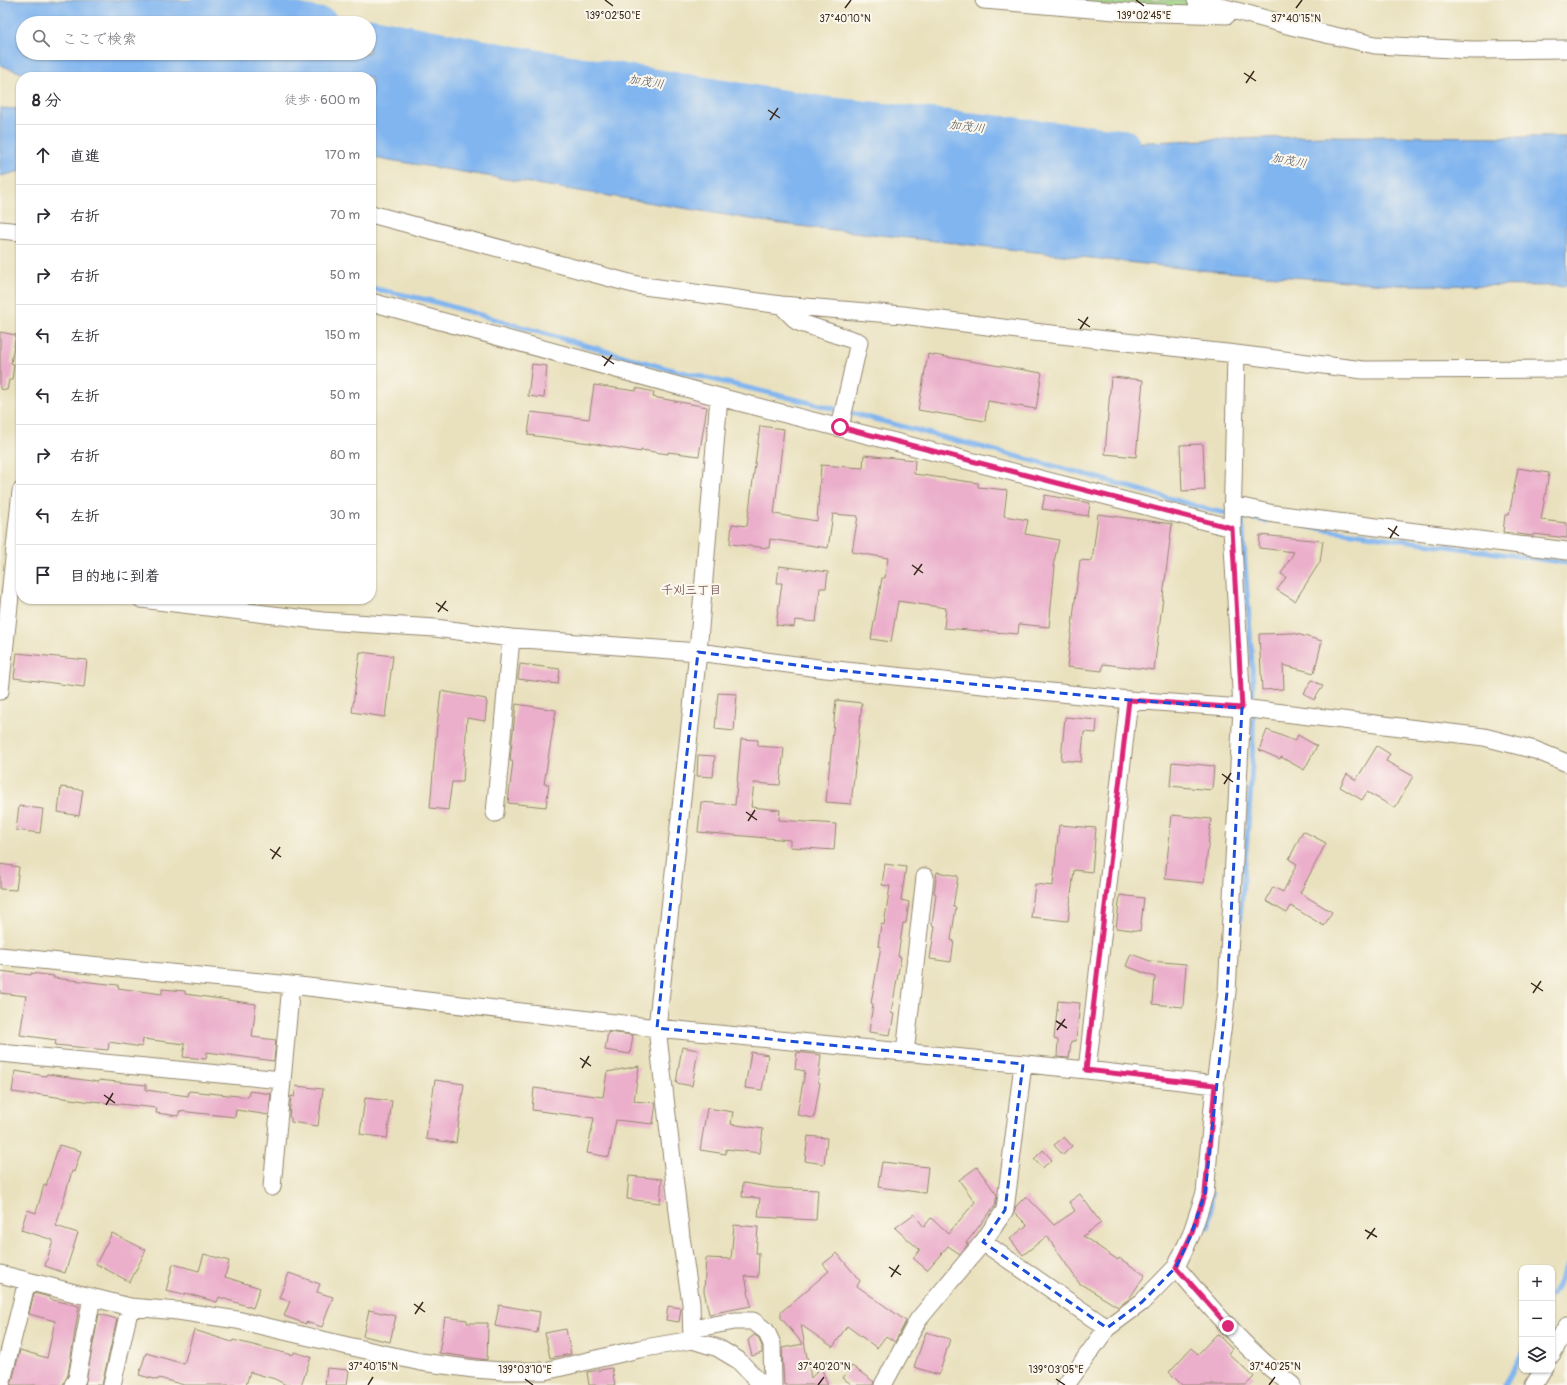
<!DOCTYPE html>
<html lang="ja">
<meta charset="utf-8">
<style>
body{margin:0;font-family:Pangolin,"Klee One",sans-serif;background:#f7f7f7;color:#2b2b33}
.controls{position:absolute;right:12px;bottom:12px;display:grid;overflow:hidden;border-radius:8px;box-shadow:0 1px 3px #0004}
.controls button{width:36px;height:36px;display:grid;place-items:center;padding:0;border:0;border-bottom:1px solid #e1e1e2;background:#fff;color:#2b2b33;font:20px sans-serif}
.stop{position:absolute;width:12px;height:12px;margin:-9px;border:3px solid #db2777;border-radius:50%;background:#fff}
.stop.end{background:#db2777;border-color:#fff;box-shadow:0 1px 4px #0008}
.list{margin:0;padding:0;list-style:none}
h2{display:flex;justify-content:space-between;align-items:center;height:52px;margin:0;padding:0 16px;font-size:17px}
h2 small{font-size:13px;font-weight:400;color:#7c7c81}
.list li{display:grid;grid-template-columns:26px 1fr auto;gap:12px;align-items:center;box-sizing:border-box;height:60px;padding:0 16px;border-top:1px solid #e1e1e2}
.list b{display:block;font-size:15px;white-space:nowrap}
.list em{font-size:13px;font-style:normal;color:#7c7c81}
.icon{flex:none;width:22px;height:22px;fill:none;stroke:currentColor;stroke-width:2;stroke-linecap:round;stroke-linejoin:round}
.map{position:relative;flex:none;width:1567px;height:1385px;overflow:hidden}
.search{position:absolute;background:#fff;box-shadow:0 1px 3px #0004;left:16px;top:16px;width:360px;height:44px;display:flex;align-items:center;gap:10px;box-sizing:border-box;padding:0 14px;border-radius:22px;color:#7c7c81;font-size:15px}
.panel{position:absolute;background:#fff;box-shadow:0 1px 3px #0004;left:16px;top:72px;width:360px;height:532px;border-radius:16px}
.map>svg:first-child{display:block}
</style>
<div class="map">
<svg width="1567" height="1385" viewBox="0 0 1567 1385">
<rect width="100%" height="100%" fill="#fbf7ec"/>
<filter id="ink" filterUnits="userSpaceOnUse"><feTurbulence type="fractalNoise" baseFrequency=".025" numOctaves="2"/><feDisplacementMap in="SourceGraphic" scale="8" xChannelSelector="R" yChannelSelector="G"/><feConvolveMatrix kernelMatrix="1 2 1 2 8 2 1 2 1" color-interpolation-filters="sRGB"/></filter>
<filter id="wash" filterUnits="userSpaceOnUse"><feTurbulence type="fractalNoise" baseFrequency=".012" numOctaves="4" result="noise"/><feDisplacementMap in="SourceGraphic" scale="16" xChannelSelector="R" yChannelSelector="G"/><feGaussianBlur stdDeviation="0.9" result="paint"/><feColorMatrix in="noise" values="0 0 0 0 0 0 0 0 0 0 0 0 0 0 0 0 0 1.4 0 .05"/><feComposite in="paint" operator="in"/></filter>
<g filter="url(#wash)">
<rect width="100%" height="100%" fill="#e9e1be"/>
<path fill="#9dd385" stroke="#6c7e52" d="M1021,0H1198L1245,14Z"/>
<path fill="#81b5ef" stroke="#5e7086" d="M0,0H229L302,23H23V53H369V41L818,122L1118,143L1323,136L1567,137V286L1399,285L1199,270L781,224L371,157V77H33L0,65Z
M0,108L21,109V171L0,176Z"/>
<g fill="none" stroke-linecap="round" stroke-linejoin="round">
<path stroke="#81b5ef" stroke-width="5" d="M371,288L428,300L665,368L828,407L1095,477L1210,510L1266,521
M1309,527L1567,563
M1239,929C1246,849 1255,768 1253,687C1251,630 1245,574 1242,517
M1209,1227L1212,1194
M1552,1295L1567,1266
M1505,1385L1522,1353"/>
<path stroke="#81b5ef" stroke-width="29" d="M205,0L324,23
M369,32L513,60L825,111L1125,144"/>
</g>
<g id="blocks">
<path fill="#ebafcb" d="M0,332L16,335L11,363L14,364L12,380H9L7,390L0,389Z
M928,354L1042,373L1036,409L988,401L985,421L918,410Z
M532,364L547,366L544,398L528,396Z
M1111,377L1143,380L1136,457L1105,454Z
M594,385L636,391V388L654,392L653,397L707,407L699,456L668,452V454L641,450V452L590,443L528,435L531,412L589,419Z
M760,426L784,429L774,514L817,521L821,465L863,468L864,455L915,460L914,474L978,483V487L1007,490L1004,516L1028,520L1025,534L1059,540L1053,566H1055L1049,627L1019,624L1018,634L944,628L946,608L898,601L891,642L871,639L882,578H885L888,558L852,552L858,516L833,514L828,548L770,539L769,548L730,544L732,524L747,526Z
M1203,444L1205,490L1182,491L1180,445Z
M1518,468L1549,473L1541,520L1567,523V538L1534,534L1533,536L1503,532L1505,515H1509Z
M1045,495L1090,503L1088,516L1042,509Z
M1098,514L1172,524L1154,670L1103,664L1102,671L1067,667L1080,560L1092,561Z
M1260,535L1323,541L1320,562L1295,601L1277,590L1286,577L1281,574L1294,552L1259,548Z
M779,566L828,572L826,588H820L816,622L795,620L794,627L776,625L782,583H777Z
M1293,633L1322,641L1314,673L1283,665L1284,689L1262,690L1259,634Z
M360,652L393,656L385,717L352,712Z
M17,653L87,660L84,687L14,678Z
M520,664L560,669L558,684L518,679Z
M1312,680L1323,686L1314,700L1304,693Z
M441,691L486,699V702H487L485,721L467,718L463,782H452L448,810L430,808L437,726Z
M718,693L737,694L734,731L715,729Z
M836,700L862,703L851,804L826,802Z
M516,704L556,710L544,784H549L546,807L508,803L513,761H510Z
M1065,717L1097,720L1096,733L1084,732L1081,762L1061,760Z
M1267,730L1295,741L1298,735L1317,746L1304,770L1281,757L1280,759L1259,750Z
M741,739L758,740V746L784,748L780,785L754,783L751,807L780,810L779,820L836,824L834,850L790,847V840L698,832L701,802L735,805Z
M1377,746L1390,754L1386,761L1413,776L1395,808L1367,792L1362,800L1340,787L1347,774L1356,780Z
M698,755L715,756L713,777L697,776Z
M1172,762L1214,766L1212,790L1170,786Z
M61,787L83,790L79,816L58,812Z
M19,806L43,809L40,833L16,830Z
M1172,815L1211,819L1204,883L1165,879Z
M1059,825L1096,828L1092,872L1074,870L1068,921L1031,917L1035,884L1053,886Z
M1303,831L1326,843L1300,893L1332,912L1324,926L1291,906L1287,913L1266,901L1273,887L1283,892L1297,864L1289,859Z
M0,864L19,867L16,890L0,889Z
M885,864L906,867L901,900L909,902L906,923H903L898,956L901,957L891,1013L894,1014L890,1035L869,1032L873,1004L871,1003L881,946H878L881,924L884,925L890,886L882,885Z
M937,872L958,876L953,907H956L951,940L954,941L951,962L930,959L935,926L932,925L936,894L934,893Z
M1120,895L1144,898L1140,931L1116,928Z
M1131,954L1150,961L1186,964L1183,1007L1153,1004L1155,977L1126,966Z
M0,971L31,975V973L54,976L53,978L118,985V988L162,994V989L185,991V994L256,1004L252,1037L276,1040L274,1061L207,1052L206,1059L183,1057L185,1044L143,1039L142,1047L109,1042L108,1050L55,1045L56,1040L20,1035L26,996L0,993Z
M1058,1001L1080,1003L1076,1041H1071L1069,1058L1057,1057L1058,1040L1054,1039Z
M608,1032L633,1035L630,1054L605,1050Z
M682,1047L698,1050L692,1086L676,1083Z
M751,1052L768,1055L762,1090L745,1088Z
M797,1052L821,1055L818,1082L820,1083L814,1118L797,1115L805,1071L795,1069Z
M639,1066L634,1101L656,1103L653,1124L616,1120L609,1157L587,1153L594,1118L532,1110L534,1088L603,1097L607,1072Z
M15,1071L46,1076L47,1074L69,1077V1078L99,1082V1080L146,1085V1090L188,1096L189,1091L248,1097L249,1091L271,1094L269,1115L236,1110L235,1117L179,1111V1116L156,1113L157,1108L92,1101V1102L35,1094L34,1095L12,1092Z
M435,1080L464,1084L456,1143L426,1139Z
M296,1086L323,1089L318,1126L291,1122V1118L289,1117L291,1096L294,1097Z
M365,1098L392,1101L387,1138L360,1134Z
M707,1108L733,1112L731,1124L763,1129L760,1153L726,1149V1154L700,1150Z
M808,1136L827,1138L824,1164L805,1161Z
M1064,1137L1072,1146L1063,1155L1054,1145Z
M59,1145L81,1151L74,1172L72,1171L56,1226L78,1233L65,1273L45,1266L53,1240L21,1230L27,1210L36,1213L44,1185L46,1186Z
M1043,1150L1052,1160L1042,1168L1034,1159Z
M882,1162L928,1167L925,1193L878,1187Z
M977,1167L997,1195L995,1206L966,1243L968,1244L960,1254L948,1246L927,1270L913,1258L920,1250L895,1228L914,1214L924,1227L931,1218L948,1234L975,1202L959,1180Z
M629,1176L662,1179L660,1203L627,1199Z
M743,1183L776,1188L818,1190L816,1220L758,1217L760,1198L742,1197Z
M1080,1194L1101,1223L1083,1236L1118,1260L1119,1258L1145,1275L1129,1299L1118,1307L1079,1283L1047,1236L1023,1255L1010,1239L1027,1225L1014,1212L1016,1206L1026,1196L1054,1225L1075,1211L1069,1202Z
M734,1225L758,1227L756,1253H759L758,1277L745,1276L751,1306L709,1314L704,1291L706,1258L731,1259Z
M112,1233L146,1250L130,1282L96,1264Z
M837,1253L860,1281L857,1286L906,1321L895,1342L886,1336L877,1348L847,1326L833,1347L801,1325L811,1378L821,1367L828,1385H784L782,1348L803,1344L781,1318V1312L829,1271L823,1264Z
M204,1254L229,1261L225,1277L260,1288L253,1308L219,1297L217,1302L185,1293L184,1295L166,1291L173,1264L199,1271Z
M289,1273L320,1284L317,1292L333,1297L322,1327L306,1322V1324L284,1316L290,1301L279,1298Z
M34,1293L49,1297V1299L79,1306L68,1375L63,1385H11L20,1350L47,1358L55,1321L29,1314Z
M499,1305L540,1312L537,1333L495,1326Z
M668,1306L681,1308L679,1322L666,1320Z
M369,1310L396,1316L390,1342L363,1336Z
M99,1314L117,1319L102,1385H85Z
M445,1317L467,1320V1323H488L487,1360L439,1353Z
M566,1329L571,1354L550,1358L545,1333Z
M194,1330L232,1342L233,1340L293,1355L294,1352L311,1357L301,1385H286L275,1379L250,1372L246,1385H184L159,1378L158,1380L139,1375L146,1353L184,1364Z
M926,1332L950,1339L939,1375L914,1367Z
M1217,1334L1232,1349L1228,1353L1254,1377L1246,1385H1182L1169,1372L1191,1348L1198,1354Z
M754,1335L758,1337L762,1346V1353L752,1356L748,1340Z
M852,1366L874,1382L873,1385H852L843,1378Z
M327,1368L349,1370L347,1385H325Z
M612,1368L615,1385H589L587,1372Z"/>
</g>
</g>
<g filter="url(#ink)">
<use href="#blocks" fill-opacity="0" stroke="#92866e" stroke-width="1"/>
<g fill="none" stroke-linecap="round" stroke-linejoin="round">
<defs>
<path id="minor" d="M984,0L1127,12L1227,15
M1196,0L1295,27L1375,45L1472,50L1567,49
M371,214L637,285L781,305L903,315L1033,332L1236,354L1363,370L1567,369
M0,230L21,232
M371,302L719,397L1232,528
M781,305L798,322L859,342L840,427
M1232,505L1274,514L1567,551
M141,599L323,621L435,628L511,638L698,652L826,669L1129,700L1242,708L1484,737L1535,750L1567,763
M0,691L21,491
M495,813L511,638
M0,956L291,985L657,1028L1087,1070L1215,1085
M0,1053L282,1080
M905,1053L925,877
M1087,1070L1129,700
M272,1187L291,985
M983,1242L1107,1328
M1176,1267C1212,1309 1247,1352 1292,1385
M0,1274L130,1307L178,1311L237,1320L348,1346L421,1362L474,1369L502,1371H545L639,1349L692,1340L718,1348L738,1360L762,1385
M692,1329L735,1321H753L766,1331L772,1344L773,1385
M692,1340L691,1303L681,1237L657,1028L698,652L719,397
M1552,1354L1567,1326
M1,1385L27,1281
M73,1385L77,1379L92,1297
M112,1385L130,1307
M883,1385L918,1320L983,1242L1005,1210L1023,1064
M1066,1385L1107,1328L1142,1302L1176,1267L1191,1235L1205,1193L1215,1085L1227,992L1242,708L1232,528L1236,354
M1534,1385L1543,1370"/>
</defs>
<use href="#minor" stroke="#92866e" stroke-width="19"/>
<use href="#minor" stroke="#fff" stroke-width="17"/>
</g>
</g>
<g fill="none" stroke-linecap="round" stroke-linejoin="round" filter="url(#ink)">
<path stroke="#db2777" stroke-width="5" d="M840,427L1232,528L1242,708L1129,700L1086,1070L1215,1085L1205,1193L1191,1235L1176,1267L1228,1326"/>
</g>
<path fill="none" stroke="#1d4ed8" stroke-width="3" stroke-dasharray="8 5" stroke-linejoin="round" d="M698,652L826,669L1129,700L1242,708L1227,992L1205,1193L1191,1235L1176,1267L1142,1302L1107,1328L983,1242L1005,1210L1023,1064L657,1028Z"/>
<path fill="none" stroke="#3b2a1e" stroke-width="1.5" d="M605,0L613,6M1136,0L1144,6M845,8L851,0M1296,8L1302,0M1244,73L1256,81M1246,83L1254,71M768,110L780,118M770,120L778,108M1078,319L1090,327M1080,329L1088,317M602,356L614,364M604,366L612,355M1388,528L1399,536M1390,538L1397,526M912,565L923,573M914,575L922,564M436,603L448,611M438,612L446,601M1222,774L1233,782M1224,784L1231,773M746,812L757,820M748,821L755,810M270,849L281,857M272,859L280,847M1531,983L1543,991M1533,993L1541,981M1056,1021L1067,1028M1057,1030L1065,1019M580,1058L591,1066M582,1068L589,1056M104,1095L115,1103M106,1105L113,1093M1365,1230L1377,1237M1367,1239L1375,1228M889,1267L901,1275M891,1277L899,1265M414,1304L425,1312M415,1314L423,1302M525,1379L533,1385M1056,1379L1065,1385M368,1385L373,1377M818,1385L824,1377M1269,1385L1275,1377"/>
<g text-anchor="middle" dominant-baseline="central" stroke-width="4" stroke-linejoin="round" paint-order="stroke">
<g font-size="12" font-style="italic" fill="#50545d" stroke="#fbf7ec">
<text transform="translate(646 82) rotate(9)">加茂川</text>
<text transform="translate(967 127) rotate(7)">加茂川</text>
<text transform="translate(1289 161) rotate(10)">加茂川</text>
</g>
<g font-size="12" font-weight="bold" fill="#79595b" stroke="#fbf7ec">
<text x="691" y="590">千刈三丁目</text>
</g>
</g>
<g font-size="10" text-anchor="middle" fill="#3b2a1e" stroke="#fbf7ec" stroke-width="4" stroke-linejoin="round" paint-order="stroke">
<text x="613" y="19">139°02'50"E</text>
<text x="1144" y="19">139°02'45"E</text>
<text x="845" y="22">37°40'10"N</text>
<text x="1296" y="22">37°40'15"N</text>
<text x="373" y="1370">37°40'15"N</text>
<text x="824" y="1370">37°40'20"N</text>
<text x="1275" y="1370">37°40'25"N</text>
<text x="525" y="1373">139°03'10"E</text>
<text x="1056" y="1373">139°03'05"E</text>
</g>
</svg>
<div class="controls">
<button>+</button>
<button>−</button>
<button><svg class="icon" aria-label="layers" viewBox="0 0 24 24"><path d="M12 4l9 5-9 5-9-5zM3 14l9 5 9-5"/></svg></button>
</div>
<div class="stop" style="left:840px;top:427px"></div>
<div class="stop end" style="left:1228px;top:1326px"></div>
<div class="search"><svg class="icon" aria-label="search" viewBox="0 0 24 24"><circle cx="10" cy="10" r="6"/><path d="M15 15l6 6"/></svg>ここで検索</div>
<section class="panel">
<h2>8 分<small>徒歩 · 600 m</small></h2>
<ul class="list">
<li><svg class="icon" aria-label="ahead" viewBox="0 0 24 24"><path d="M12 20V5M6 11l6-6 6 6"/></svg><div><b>直進</b></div><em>170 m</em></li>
<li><svg class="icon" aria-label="right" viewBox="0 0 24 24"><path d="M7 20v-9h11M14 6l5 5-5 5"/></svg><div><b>右折</b></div><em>70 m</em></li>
<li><svg class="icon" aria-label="right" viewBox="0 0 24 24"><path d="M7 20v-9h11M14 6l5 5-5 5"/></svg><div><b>右折</b></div><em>50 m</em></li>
<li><svg class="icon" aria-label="left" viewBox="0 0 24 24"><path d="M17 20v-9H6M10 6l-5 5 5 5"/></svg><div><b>左折</b></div><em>150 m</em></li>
<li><svg class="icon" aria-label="left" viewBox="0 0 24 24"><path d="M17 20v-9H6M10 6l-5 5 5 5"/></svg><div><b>左折</b></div><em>50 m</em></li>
<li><svg class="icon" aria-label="right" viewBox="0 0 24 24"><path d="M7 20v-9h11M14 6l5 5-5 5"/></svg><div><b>右折</b></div><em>80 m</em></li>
<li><svg class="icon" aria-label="left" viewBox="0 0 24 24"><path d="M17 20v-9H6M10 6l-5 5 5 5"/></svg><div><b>左折</b></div><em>30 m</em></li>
<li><svg class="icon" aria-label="arrive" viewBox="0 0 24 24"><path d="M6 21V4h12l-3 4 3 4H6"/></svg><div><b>目的地に到着</b></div></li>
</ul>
</section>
</div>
